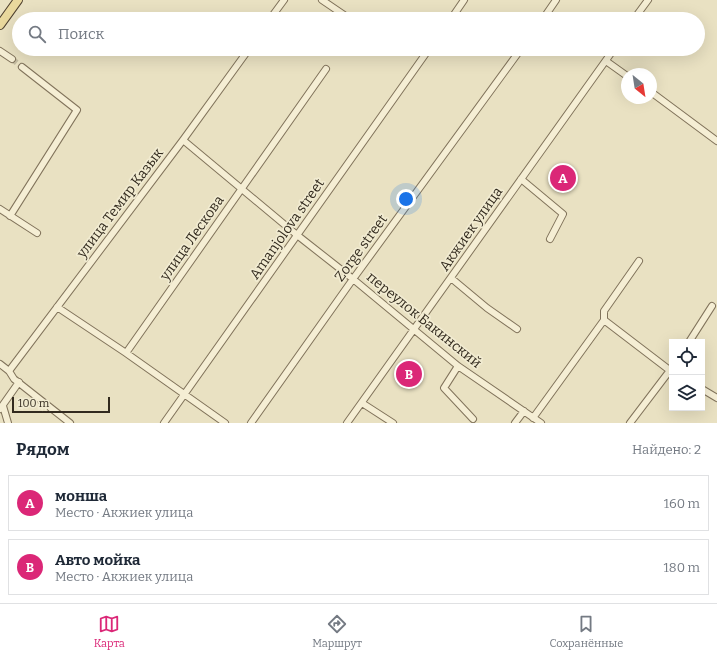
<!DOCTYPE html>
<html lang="ru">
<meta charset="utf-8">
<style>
body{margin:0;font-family:Bitter,serif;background:#f6f6f7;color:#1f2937}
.controls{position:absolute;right:12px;bottom:12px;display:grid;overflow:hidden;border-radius:0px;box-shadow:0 4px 16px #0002}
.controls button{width:36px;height:36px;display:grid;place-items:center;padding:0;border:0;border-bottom:1px solid #e0e1e3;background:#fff;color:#1f2937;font:20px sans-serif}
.compass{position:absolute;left:621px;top:68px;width:36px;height:36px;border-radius:50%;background:#fff;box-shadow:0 4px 16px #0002;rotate:150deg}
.scale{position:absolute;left:12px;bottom:10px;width:98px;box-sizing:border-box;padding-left:4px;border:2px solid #322a1e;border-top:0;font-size:11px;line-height:14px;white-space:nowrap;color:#322a1e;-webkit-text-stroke:3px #f1ebd1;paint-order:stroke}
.you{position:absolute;left:406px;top:199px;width:14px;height:14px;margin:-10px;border:3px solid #fff;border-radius:50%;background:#1a73e8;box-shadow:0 0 0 6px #1a73e833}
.badge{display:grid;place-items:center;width:26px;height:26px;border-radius:50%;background:#db2777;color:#fff;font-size:13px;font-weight:700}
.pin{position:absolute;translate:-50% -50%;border:2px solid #fff;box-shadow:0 1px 4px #0006}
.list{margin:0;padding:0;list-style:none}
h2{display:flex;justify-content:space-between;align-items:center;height:52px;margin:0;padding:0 16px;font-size:17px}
h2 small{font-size:13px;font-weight:400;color:#747a83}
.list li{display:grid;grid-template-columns:26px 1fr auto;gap:12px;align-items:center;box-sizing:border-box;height:56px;margin:0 8px 8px;padding:0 8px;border:1px solid #e0e1e3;border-radius:0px}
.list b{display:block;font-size:15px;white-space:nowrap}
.list p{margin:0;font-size:13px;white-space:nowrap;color:#747a83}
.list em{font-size:13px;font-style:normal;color:#747a83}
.icon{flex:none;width:22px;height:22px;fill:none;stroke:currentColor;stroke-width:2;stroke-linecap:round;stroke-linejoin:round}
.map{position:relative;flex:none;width:717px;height:423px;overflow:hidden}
.search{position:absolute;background:#fff;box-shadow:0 4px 16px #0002;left:12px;right:12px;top:12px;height:44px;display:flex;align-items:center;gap:10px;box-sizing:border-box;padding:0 14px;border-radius:22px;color:#747a83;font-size:15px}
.sheet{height:180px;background:#fff}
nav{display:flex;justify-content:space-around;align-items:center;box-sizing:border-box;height:56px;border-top:1px solid #e0e1e3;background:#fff;font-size:11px;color:#747a83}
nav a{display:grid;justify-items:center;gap:2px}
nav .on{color:#db2777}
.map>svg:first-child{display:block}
</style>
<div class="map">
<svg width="717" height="423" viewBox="0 0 717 423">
<rect width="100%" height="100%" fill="#e9e1c2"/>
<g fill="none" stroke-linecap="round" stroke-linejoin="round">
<path stroke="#c4bca1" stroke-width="6" stroke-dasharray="6 3" stroke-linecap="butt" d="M12,59L22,67"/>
<defs>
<path id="minor" d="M322,0L350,19
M270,19L284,0
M451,19L464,0
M543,19L556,0
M634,19L648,0
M0,51L12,59
M606,61L627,76
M651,92L717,141
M183,140L297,235L353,279L458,366L541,423
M521,179L563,214L550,239
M0,209L37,233
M10,216L77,110L22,67
M451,278L487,308L517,329
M57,307L126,353L326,69
M604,320L672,372
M689,342L712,306
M126,353L225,423
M0,364L9,371L14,379L70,423
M458,366L444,388L473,419
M9,371L183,140L249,49
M702,389L717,398
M362,403L393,423
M3,406L8,423
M0,409L19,382
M533,418L604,320V311L639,261
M164,423L429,49
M251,423L353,279L521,49
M347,423L614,49
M515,423L524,411
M630,423L671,369"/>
<path id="major" d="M0,25L18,0"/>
</defs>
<use href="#minor" stroke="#81735b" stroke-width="8"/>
<use href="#major" stroke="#4f412f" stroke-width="10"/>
<use href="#minor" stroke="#f5eed4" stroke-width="6"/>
<use href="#major" stroke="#e9d89d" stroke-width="8"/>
</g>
<g text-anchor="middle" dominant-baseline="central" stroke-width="3.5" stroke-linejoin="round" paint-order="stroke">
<g font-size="14" fill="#322a1e" stroke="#f1ebd1">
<text transform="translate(120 203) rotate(-53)">улица Темир Казык</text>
<text transform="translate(287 229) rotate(-55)">Amanjolova street</text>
<text transform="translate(471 229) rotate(-55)">Акжиек улица</text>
<text transform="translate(192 238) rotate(-55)">улица Лескова</text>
<text transform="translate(361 248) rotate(-54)">Zorge street</text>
<text transform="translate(424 320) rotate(39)">переулок Бакинский</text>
</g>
</g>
</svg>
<div class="controls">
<button><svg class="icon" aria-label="locate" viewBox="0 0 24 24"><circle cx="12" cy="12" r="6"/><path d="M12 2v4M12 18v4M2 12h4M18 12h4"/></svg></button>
<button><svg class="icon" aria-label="layers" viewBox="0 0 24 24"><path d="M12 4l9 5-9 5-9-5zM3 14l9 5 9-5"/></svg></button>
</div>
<svg class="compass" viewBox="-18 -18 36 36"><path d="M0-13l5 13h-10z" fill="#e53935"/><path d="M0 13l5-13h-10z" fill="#747a83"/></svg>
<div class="scale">100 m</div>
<div class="you"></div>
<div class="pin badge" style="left:563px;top:178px">A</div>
<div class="pin badge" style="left:409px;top:374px">B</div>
<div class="search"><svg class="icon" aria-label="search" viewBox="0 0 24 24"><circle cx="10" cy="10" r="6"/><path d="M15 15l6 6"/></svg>Поиск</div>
</div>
<section class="sheet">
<h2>Рядом<small>Найдено: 2</small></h2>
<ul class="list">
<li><span class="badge">A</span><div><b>монша</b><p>Место · Акжиек улица</p></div><em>160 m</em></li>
<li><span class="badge">B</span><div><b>Авто мойка</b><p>Место · Акжиек улица</p></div><em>180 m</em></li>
</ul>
</section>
<nav>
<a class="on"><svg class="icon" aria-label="map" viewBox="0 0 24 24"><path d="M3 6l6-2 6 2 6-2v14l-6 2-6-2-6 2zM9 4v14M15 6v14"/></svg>Карта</a>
<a><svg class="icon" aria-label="directions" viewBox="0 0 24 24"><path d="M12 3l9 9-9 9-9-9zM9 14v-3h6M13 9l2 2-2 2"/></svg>Маршрут</a>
<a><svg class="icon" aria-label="saved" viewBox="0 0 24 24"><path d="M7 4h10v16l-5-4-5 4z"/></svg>Сохранённые</a>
</nav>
